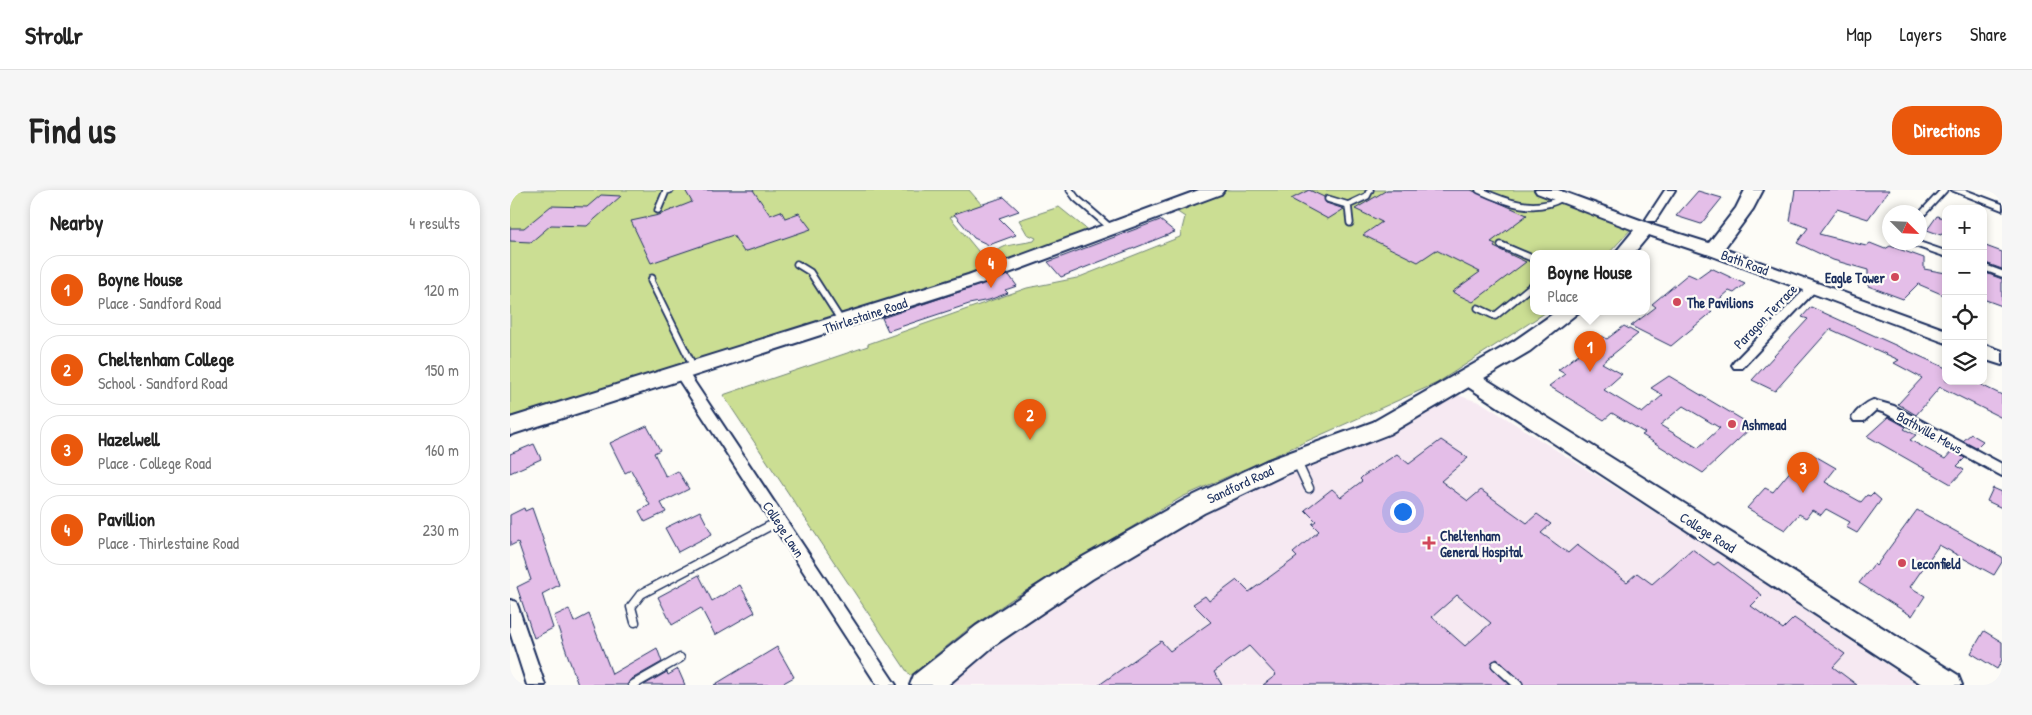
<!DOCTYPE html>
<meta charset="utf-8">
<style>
body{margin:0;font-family:"Patrick Hand",sans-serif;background:#f6f6f6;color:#222}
.controls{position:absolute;right:15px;top:15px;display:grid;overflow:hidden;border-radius:10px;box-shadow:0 2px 8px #0003}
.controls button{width:45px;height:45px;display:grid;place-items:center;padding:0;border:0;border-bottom:1px solid #e0e0e0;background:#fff;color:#222;font:25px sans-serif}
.compass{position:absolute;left:1372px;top:15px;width:45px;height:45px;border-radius:50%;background:#fff;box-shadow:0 2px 8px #0003;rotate:114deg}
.you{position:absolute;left:892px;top:321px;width:18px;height:18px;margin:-12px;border:4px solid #fff;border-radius:50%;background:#1a73e8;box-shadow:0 0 0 8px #1a73e833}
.badge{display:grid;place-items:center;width:32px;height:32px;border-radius:50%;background:#ea580c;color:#fff;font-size:16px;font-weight:700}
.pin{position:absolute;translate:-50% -41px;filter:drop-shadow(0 1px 2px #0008)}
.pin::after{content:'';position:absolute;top:26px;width:18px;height:15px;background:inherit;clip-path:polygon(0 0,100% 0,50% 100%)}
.popup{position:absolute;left:1020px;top:60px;width:120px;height:65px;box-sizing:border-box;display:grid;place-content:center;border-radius:10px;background:#fff;filter:drop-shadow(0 1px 4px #0005);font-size:16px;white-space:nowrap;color:#767676}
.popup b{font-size:19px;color:#222}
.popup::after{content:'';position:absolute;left:50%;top:100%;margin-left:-10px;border:10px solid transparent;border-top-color:#fff}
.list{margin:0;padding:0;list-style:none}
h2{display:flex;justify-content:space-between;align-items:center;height:65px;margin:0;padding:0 20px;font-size:21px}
h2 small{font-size:16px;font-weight:400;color:#767676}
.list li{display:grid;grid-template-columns:32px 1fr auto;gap:15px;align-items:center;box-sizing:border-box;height:70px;margin:0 10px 10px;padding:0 10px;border:1px solid #e0e0e0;border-radius:20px}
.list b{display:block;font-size:19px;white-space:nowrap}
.list p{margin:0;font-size:16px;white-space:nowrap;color:#767676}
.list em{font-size:16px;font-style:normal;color:#767676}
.icon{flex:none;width:28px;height:28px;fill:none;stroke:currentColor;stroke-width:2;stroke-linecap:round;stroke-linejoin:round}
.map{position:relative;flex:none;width:1492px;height:495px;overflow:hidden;border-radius:20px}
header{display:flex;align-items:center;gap:30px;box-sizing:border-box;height:70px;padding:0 25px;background:#fff;border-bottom:1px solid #e0e0e0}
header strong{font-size:24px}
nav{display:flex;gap:28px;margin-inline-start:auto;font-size:18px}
.intro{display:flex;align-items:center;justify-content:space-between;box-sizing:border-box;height:120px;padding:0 30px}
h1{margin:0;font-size:35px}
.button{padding:12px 22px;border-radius:20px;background:#ea580c;color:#fff;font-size:18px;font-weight:700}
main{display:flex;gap:30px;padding:0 30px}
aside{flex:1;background:#fff;border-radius:20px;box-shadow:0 2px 8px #0003}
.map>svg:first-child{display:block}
</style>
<header>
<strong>Strollr</strong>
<nav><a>Map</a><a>Layers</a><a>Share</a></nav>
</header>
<div class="intro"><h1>Find us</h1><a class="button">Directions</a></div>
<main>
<aside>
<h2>Nearby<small>4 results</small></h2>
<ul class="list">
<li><span class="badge">1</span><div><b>Boyne House</b><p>Place · Sandford Road</p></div><em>120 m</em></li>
<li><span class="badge">2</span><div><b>Cheltenham College</b><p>School · Sandford Road</p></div><em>150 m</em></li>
<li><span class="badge">3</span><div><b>Hazelwell</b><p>Place · College Road</p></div><em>160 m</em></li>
<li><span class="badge">4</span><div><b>Pavillion</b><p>Place · Thirlestaine Road</p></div><em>230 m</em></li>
</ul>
</aside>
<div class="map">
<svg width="1492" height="495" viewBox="0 0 1492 495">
<rect width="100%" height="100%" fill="#fdfcf7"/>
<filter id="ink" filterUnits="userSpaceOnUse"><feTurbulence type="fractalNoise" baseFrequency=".02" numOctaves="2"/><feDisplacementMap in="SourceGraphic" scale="10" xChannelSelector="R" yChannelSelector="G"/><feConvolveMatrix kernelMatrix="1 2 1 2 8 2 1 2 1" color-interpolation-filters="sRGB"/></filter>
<g filter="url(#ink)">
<path fill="#f6e9f2" d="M944,204L972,213L1187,349L1408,495H436L506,442L613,371L696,323Z"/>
<path fill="#cbde93" stroke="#738678" d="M0,0H459L472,15L440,27L473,67L496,56L524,51L526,48L517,44L509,30L549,17L585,46L0,237Z
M705,0H1033L1123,37L1099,63H1024V121H1038L927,193L672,307L502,409L457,440L400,486L213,205L358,156V154L517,98L567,88L670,47L675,27L660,17Z"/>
<path fill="#e4bee8" stroke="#1b2f5e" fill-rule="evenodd" d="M175,0H243L260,25L271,21L275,28L289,23L301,39L234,62L223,45L141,73L121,31L149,25L182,12Z
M799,0L814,7L816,13L834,19L818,29L781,9Z
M877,0H961L1017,25L981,52L986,54L984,57L1016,72L963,112L942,102L970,82L926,60L908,72L853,45L872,32L845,19Z
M1285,0H1379L1358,29L1327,19L1309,44L1356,56L1360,53L1375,59L1380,56L1414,68V79L1436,83V106L1408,94L1393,109L1358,96V80L1323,70L1287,53L1298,38L1280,31Z
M1188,1L1212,8L1191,34L1166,26Z
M91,5L111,6L77,36L41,35L21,52L0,51V38H14L41,16L77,17Z
M494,7L509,21L489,28L506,45L479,55L464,48L444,24Z
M1427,26L1436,29V39L1431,45L1417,40Z
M650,30L665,42L551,87L538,72Z
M1473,55L1492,62V79L1473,72Z
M1201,78L1235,94L1224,103L1219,101L1198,119L1202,122L1161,156L1121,136L1146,117L1142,114L1178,84L1187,88Z
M1473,82L1492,89V116L1473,109Z
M499,85L507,96L495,100L498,103L479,110L459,114L378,141L372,128Z
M1301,117L1436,178V191H1463L1492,205V228L1430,197L1406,225L1388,214L1412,188L1384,173L1389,170L1320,139L1265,201L1242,190L1298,129L1292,127Z
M1114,136L1128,144L1092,173L1112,184L1094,200L1132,223L1153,205L1141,198L1159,186L1243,236L1193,283L1132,245L1135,243L1102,223L1094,230L1039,196L1055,184L1048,180L1092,146L1097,149ZM1173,216L1210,238L1188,258L1150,235Z
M1378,227L1396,237L1394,239L1406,245L1400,250L1435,269L1442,261L1455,268L1447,276L1454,280L1441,294L1357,246Z
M137,236L150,260L144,263L156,287L168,281L179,299L151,313L156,322L135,332L129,321L140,315L121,280L115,283L100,253Z
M1461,244L1473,251L1466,258L1453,251Z
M931,250L958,268L931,291L958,311L971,300L1017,333L1027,324L1041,334L1031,343L1058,363L1067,355L1117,392L1127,383L1142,394L1182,359L1204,375L1208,372L1252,405L1241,416L1273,439L1284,428L1335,464L1323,477L1347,495H1014L1012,491L987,469L982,472L981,477L1000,495H753L766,485L739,456L704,482L712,495H589L651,451L660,461L701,432L683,414L695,406L699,411L727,390L739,402L787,367L783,363L809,341L802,334L806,331L795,320L822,299L831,307L852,291L850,289L853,286L887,264L899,274ZM947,405L981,433L955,456L922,427Z
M24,254L31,269L0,283V264Z
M1300,263L1326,278L1315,292L1351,312L1357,305L1360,306L1363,303L1371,310L1347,343L1336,337L1340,332L1316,319L1311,325L1302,320L1296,328L1289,324L1275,340L1237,318L1255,298L1263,302L1292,267L1296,269Z
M1483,298L1492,302V318L1477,311Z
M14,318L15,321L22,318L49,395L32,404L43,438L24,448L7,397L21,390L8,352L0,356V325Z
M1407,320L1492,367V372L1484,385L1429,355L1400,397L1415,406L1402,426L1349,393L1364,374L1366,376Z
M190,321L202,344L168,362L155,338Z
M189,385L202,411L230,395L245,422L205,445L191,418L162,435L148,407Z
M59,419L64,432L79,424L102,484L147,458L152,472L120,490L117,495H68L44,426Z
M1474,441L1492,452V470L1487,479L1461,463Z
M267,457L284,487L270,495H204Z
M168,479L175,495H134L157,482L158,485Z"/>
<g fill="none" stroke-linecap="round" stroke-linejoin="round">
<defs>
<path id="service-far1" d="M560,0L566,8L602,39
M969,0C995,12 1025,24 1052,8
M818,9L838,15L857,6L860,0
M838,15L840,33
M148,20L156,1L160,0
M1410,26L1434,0
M1401,52L1436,64
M991,55L1024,69
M287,74L300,82L332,132
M1473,77L1492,84
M142,88L141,91L185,180
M968,118L985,126L1024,94"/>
<path id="service" d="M786,270L799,298
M125,432L121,417L131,404L269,331
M986,475L1008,495
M123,495L170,468"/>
<path id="minor" d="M1155,0H1165L1145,31H1137L1136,29Z
M1441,0H1455L1492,14V20Z
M1303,94L1309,97L1307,99L1232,178H1224L1222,175L1224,172L1299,95Z
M172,180L177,181L386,495H367L167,187L166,184L167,181Z
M1363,210L1384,216L1492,274V286L1375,223L1366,220L1354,231H1344L1342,228C1346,221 1355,213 1363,210Z
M0,410L6,412L8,417L35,495H17L0,442Z"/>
<path id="primary" d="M1025,0H1048L1141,34L1144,38L1141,42H1129L1027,3Z
M1203,55L1436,140V153L1197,64L1194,60L1197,56Z
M1473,154L1492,161V175L1473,169Z
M959,181L966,183L1448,485L1452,495H1413L952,193L949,188L952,183Z"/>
<path id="trunk" d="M689,0H714L711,4L472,93L0,245V228L458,85Z
M1235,0H1253L1243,19L1210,64H1196L1139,45L1124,63H1105L1129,34L1135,33L1199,53L1226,18Z
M1047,121H1070L1020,161L879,244L774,285L694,323L582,389L486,454L438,495H400L404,485L466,436L562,373L676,309L756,271L863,232L1004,151Z"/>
</defs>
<use href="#service-far1" stroke="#1b2f5e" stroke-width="9"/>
<use href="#service" stroke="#1b2f5e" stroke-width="11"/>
<use href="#minor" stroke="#1b2f5e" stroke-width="4"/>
<use href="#primary" stroke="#1b2f5e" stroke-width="4"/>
<use href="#trunk" stroke="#1b2f5e" stroke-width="4"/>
<use href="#service-far1" stroke="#fdfcf7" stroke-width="5.5"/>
<use href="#service" stroke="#fdfcf7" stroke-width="8"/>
<use href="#minor" fill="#fdfcf7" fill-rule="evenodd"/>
<use href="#primary" fill="#fdfcf7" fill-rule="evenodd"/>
<use href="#trunk" fill="#fdfcf7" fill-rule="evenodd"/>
</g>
</g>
<g fill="#d1495b" stroke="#fdfcf7" stroke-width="2">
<circle cx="1385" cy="87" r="5"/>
<circle cx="1167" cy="112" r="5"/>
<circle cx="1222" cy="234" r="5"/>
<path d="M916.5 345.5h5v5h5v5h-5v5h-5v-5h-5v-5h5z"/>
<circle cx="1392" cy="373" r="5"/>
</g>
<g text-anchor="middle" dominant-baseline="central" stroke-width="4.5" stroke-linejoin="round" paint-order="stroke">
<g font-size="14" fill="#1b2f5e" stroke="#fdfcf7">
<text transform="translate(1235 72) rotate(20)">Bath Road</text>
<text transform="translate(355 125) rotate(-18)">Thirlestaine Road</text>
<text transform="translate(1255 126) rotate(-46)">Paragon Terrace</text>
<text transform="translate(1420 242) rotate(29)">Bathville Mews</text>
<text transform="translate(730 294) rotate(-25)">Sandford Road</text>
<text transform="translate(274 339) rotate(57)">College Lawn</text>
<text transform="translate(1198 342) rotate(32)">College Road</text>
</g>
<g font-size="14" font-weight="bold" fill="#1b2f5e" stroke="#fdfcf7" text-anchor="start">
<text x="1375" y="87" text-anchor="end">Eagle Tower</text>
<text x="1177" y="112">The Pavilions</text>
<text x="1232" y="234">Ashmead</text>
<text x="930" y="345">Cheltenham<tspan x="930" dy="16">General Hospital</tspan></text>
<text x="1402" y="373">Leconfield</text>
</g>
</g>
</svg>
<div class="controls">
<button>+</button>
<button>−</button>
<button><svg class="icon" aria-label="locate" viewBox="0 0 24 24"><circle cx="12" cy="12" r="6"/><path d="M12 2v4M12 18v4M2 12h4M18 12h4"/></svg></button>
<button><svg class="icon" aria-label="layers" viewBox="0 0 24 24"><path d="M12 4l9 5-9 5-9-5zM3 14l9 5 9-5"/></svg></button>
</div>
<svg class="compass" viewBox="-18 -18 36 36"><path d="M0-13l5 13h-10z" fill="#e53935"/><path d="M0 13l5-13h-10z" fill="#767676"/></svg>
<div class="you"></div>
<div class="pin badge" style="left:1080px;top:182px">1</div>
<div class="popup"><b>Boyne House</b>Place</div>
<div class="pin badge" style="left:520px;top:250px">2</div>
<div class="pin badge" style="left:1293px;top:303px">3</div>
<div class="pin badge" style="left:481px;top:98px">4</div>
</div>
</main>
